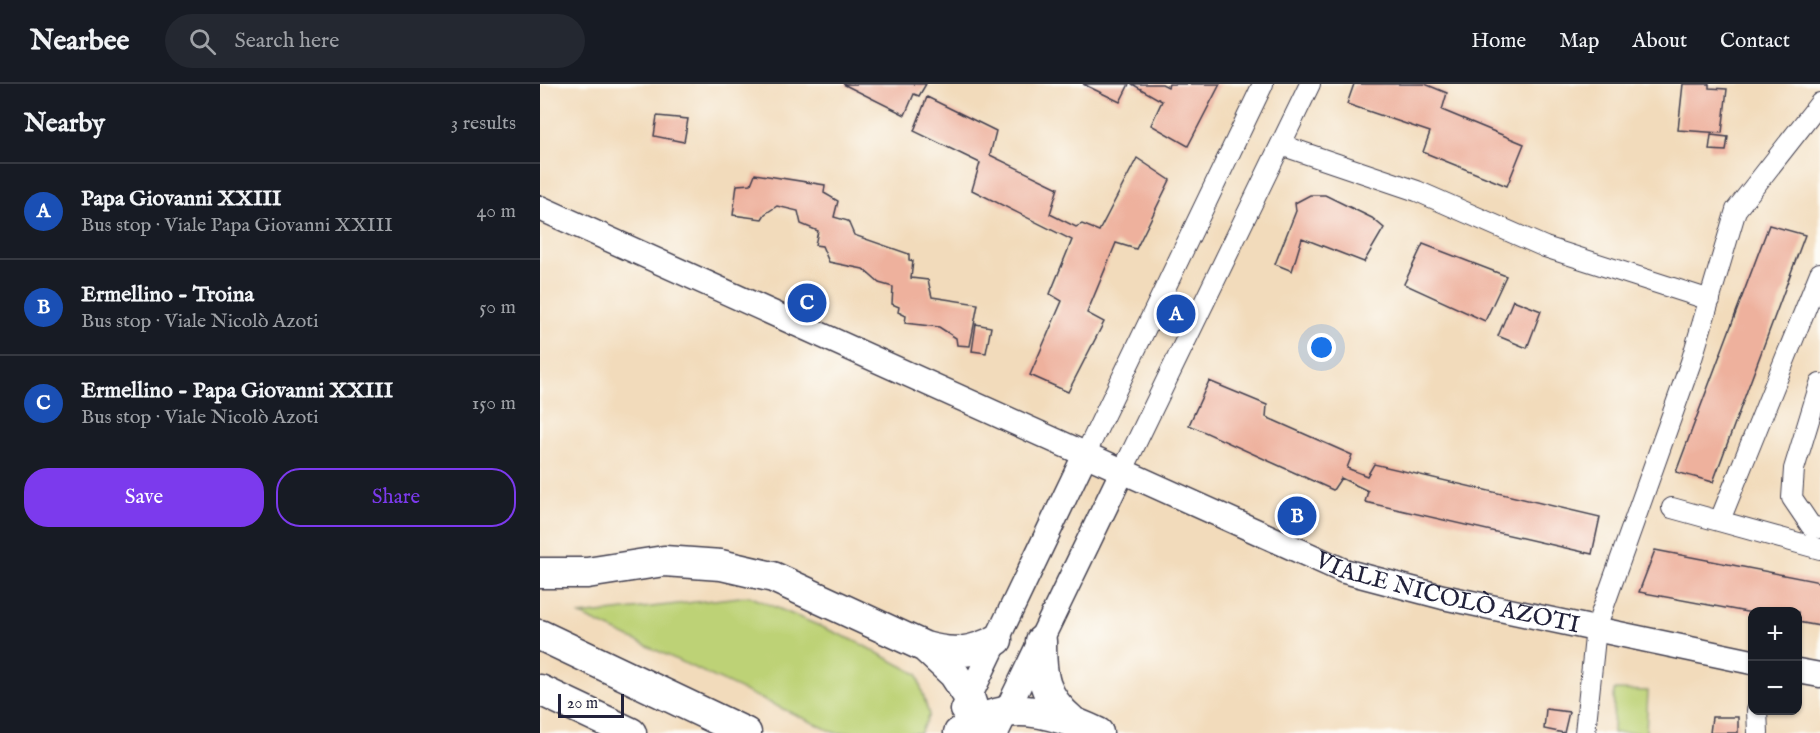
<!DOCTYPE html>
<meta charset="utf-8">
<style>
body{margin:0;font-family:"IM FELL English",serif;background:#242831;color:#f1f3f6}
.controls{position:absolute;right:18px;bottom:18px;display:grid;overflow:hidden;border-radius:12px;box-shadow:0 2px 4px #0004}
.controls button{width:54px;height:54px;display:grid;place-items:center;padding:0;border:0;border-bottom:2px solid #363941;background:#171b24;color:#f1f3f6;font:30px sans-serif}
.scale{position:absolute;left:18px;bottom:15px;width:66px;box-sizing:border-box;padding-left:6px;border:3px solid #22223b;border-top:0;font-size:16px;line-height:21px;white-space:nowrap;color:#22223b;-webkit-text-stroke:4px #fdfcf7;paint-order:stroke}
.you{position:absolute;left:782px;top:264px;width:21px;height:21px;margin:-15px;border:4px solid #fff;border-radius:50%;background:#1a73e8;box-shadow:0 0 0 9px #1a73e833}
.badge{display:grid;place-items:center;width:39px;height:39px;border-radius:50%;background:#7c3aed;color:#fff;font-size:20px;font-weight:700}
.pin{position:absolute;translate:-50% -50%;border:3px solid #fff;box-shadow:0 2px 6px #0006}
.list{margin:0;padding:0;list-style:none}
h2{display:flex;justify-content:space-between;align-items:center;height:78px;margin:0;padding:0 24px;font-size:26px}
h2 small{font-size:20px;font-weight:400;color:#9ea1a6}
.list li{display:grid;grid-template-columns:39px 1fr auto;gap:18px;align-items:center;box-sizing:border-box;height:96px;padding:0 24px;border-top:2px solid #363941}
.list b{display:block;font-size:22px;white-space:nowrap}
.list p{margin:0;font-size:20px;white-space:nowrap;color:#9ea1a6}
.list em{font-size:20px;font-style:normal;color:#9ea1a6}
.actions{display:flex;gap:12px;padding:18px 24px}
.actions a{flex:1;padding:14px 0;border:2px solid #7c3aed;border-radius:24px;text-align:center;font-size:21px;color:#7c3aed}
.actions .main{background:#7c3aed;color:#fff}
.icon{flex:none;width:33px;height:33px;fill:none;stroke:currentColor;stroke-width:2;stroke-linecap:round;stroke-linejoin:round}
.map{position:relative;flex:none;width:1280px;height:649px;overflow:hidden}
header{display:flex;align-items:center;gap:36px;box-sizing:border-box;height:84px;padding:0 30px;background:#171b24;border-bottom:2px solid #363941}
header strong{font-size:28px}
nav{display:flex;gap:33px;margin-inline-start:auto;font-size:21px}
.search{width:420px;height:54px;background:#242831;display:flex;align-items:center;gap:15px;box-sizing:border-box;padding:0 21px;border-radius:33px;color:#9ea1a6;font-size:22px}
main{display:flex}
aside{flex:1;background:#171b24}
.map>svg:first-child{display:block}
</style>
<header>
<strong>Nearbee</strong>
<div class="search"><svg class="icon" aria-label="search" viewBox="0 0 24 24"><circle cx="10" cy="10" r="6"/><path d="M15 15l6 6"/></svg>Search here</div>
<nav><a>Home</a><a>Map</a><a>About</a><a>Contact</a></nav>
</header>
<main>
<aside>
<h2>Nearby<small>3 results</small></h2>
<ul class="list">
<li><span class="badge" style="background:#1a4fb4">A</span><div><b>Papa Giovanni XXIII</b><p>Bus stop · Viale Papa Giovanni XXIII</p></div><em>40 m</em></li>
<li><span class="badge" style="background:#1a4fb4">B</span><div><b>Ermellino - Troina</b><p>Bus stop · Viale Nicolò Azoti</p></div><em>50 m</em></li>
<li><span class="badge" style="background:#1a4fb4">C</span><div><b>Ermellino - Papa Giovanni XXIII</b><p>Bus stop · Viale Nicolò Azoti</p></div><em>150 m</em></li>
</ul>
<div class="actions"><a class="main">Save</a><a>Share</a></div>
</aside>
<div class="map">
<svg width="1280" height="649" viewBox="0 0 1280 649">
<rect width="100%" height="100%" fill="#fdfcf7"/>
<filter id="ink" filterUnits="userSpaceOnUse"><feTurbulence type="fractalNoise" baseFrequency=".0167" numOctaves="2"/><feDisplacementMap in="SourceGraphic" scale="12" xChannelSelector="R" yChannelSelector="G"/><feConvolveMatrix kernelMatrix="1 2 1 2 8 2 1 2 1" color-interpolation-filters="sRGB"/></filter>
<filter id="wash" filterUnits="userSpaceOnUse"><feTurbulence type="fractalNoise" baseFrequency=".008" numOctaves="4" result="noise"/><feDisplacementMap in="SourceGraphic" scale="24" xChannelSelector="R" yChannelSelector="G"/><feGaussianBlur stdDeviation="1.35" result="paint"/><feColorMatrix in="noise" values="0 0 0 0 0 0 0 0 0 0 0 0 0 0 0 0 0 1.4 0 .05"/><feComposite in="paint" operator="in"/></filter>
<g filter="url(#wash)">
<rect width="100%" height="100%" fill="#f2dbbb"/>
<path fill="#bdd276" stroke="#707a58" stroke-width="1.5" d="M209,512L315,557L377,590L389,631L380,649H295L40,531Z
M1074,606L1108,607L1106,649H1073Z"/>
<g id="blocks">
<path fill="#eeb19d" d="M303,0H386L379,12L374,10L365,31Z
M543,0H589L580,18Z
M592,0H622L628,3L629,0H680L648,62L611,41L622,17Z
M814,0H885L907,9L902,26L984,60L967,102L883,68L890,48L807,20Z
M1143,0H1169V4L1187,5L1182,49L1138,46Z
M387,13L456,47L450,71L518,104L510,130L536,143L542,140L559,147L597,74L630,96L596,165L576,159L547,229L564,238L528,308L490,291L522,217L510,210L532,156L432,106L440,79L374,47Z
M117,32L148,35L144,58L114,52Z
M1171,51L1188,53L1186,67L1169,66Z
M215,90L285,101L284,109L298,117L294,133L308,137L314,151L369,170V176L373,177L371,194L388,196L392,213L438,220L430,262L417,261L416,254L399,243L365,239L366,232L358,228L359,223L352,220L353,203L339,199L323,185L289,178L282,162L275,161L278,147L261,140L258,127L237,122L225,130L222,135L193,131L197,101L211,100Z
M770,111H785L832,134L844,144L824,178L762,154L752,187L735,180L756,127L755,119Z
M1229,141L1265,151L1173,398L1136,388Z
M883,160L966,192L945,237L864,200Z
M973,216L1001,227L987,264L958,252Z
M436,240L451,243L446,269L432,267Z
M669,297L727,321L726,333L812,371L807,384L827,392L834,380L1060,433L1052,470L825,418L828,407L801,394L793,406L649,341Z
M1115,466L1280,498V542L1258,538V528L1212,529L1099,508Z
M1006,625L1029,628L1024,649L1004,645Z
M1172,633H1198V649H1170Z"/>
</g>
</g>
<g filter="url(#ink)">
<use href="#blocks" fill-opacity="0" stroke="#413e4e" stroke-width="1.5"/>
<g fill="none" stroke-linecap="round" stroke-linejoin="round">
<defs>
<path id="minor" d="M741,61L877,107L1005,163L1170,216
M1280,300L1254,385L1252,414L1271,442L1280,444
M545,371L723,0
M582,388L770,0
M1132,424L1280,465
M1180,436L1280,189
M1217,626L1218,649
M1045,649L1056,544L1151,278L1196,126L1280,19"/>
<g id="tertiary">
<path id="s1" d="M0,124L804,487L903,513L1212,578"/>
<path d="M1258,587L1280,591"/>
<path d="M423,626L545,371"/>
<path d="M456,649L582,388"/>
</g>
<path id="primary" d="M0,489H47L124,477L181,481L233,493L385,563L414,590L429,613L441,649
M0,551L206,649
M501,557C501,592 503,612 531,636
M385,563C413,571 431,569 457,556
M0,606L91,649
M419,649C463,613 512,627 558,649"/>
</defs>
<use href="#minor" stroke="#413e4e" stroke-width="22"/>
<use href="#tertiary" stroke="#413e4e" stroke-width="27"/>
<use href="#primary" stroke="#413e4e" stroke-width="33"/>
<use href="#minor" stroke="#fff" stroke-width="20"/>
<use href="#tertiary" stroke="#fff" stroke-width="24"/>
<use href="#primary" stroke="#fff" stroke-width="30"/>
</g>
</g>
<g text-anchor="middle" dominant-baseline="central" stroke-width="6" stroke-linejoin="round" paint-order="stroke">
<g font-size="24" fill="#22223b" stroke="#fdfcf7">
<text stroke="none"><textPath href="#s1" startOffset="988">VIALE NICOLÒ AZOTI</textPath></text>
</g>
</g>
</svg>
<div class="controls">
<button>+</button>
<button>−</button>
</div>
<div class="scale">20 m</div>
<div class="you"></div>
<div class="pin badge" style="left:636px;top:230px;background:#1a4fb4">A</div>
<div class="pin badge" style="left:757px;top:432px;background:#1a4fb4">B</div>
<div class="pin badge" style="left:267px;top:219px;background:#1a4fb4">C</div>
</div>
</main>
